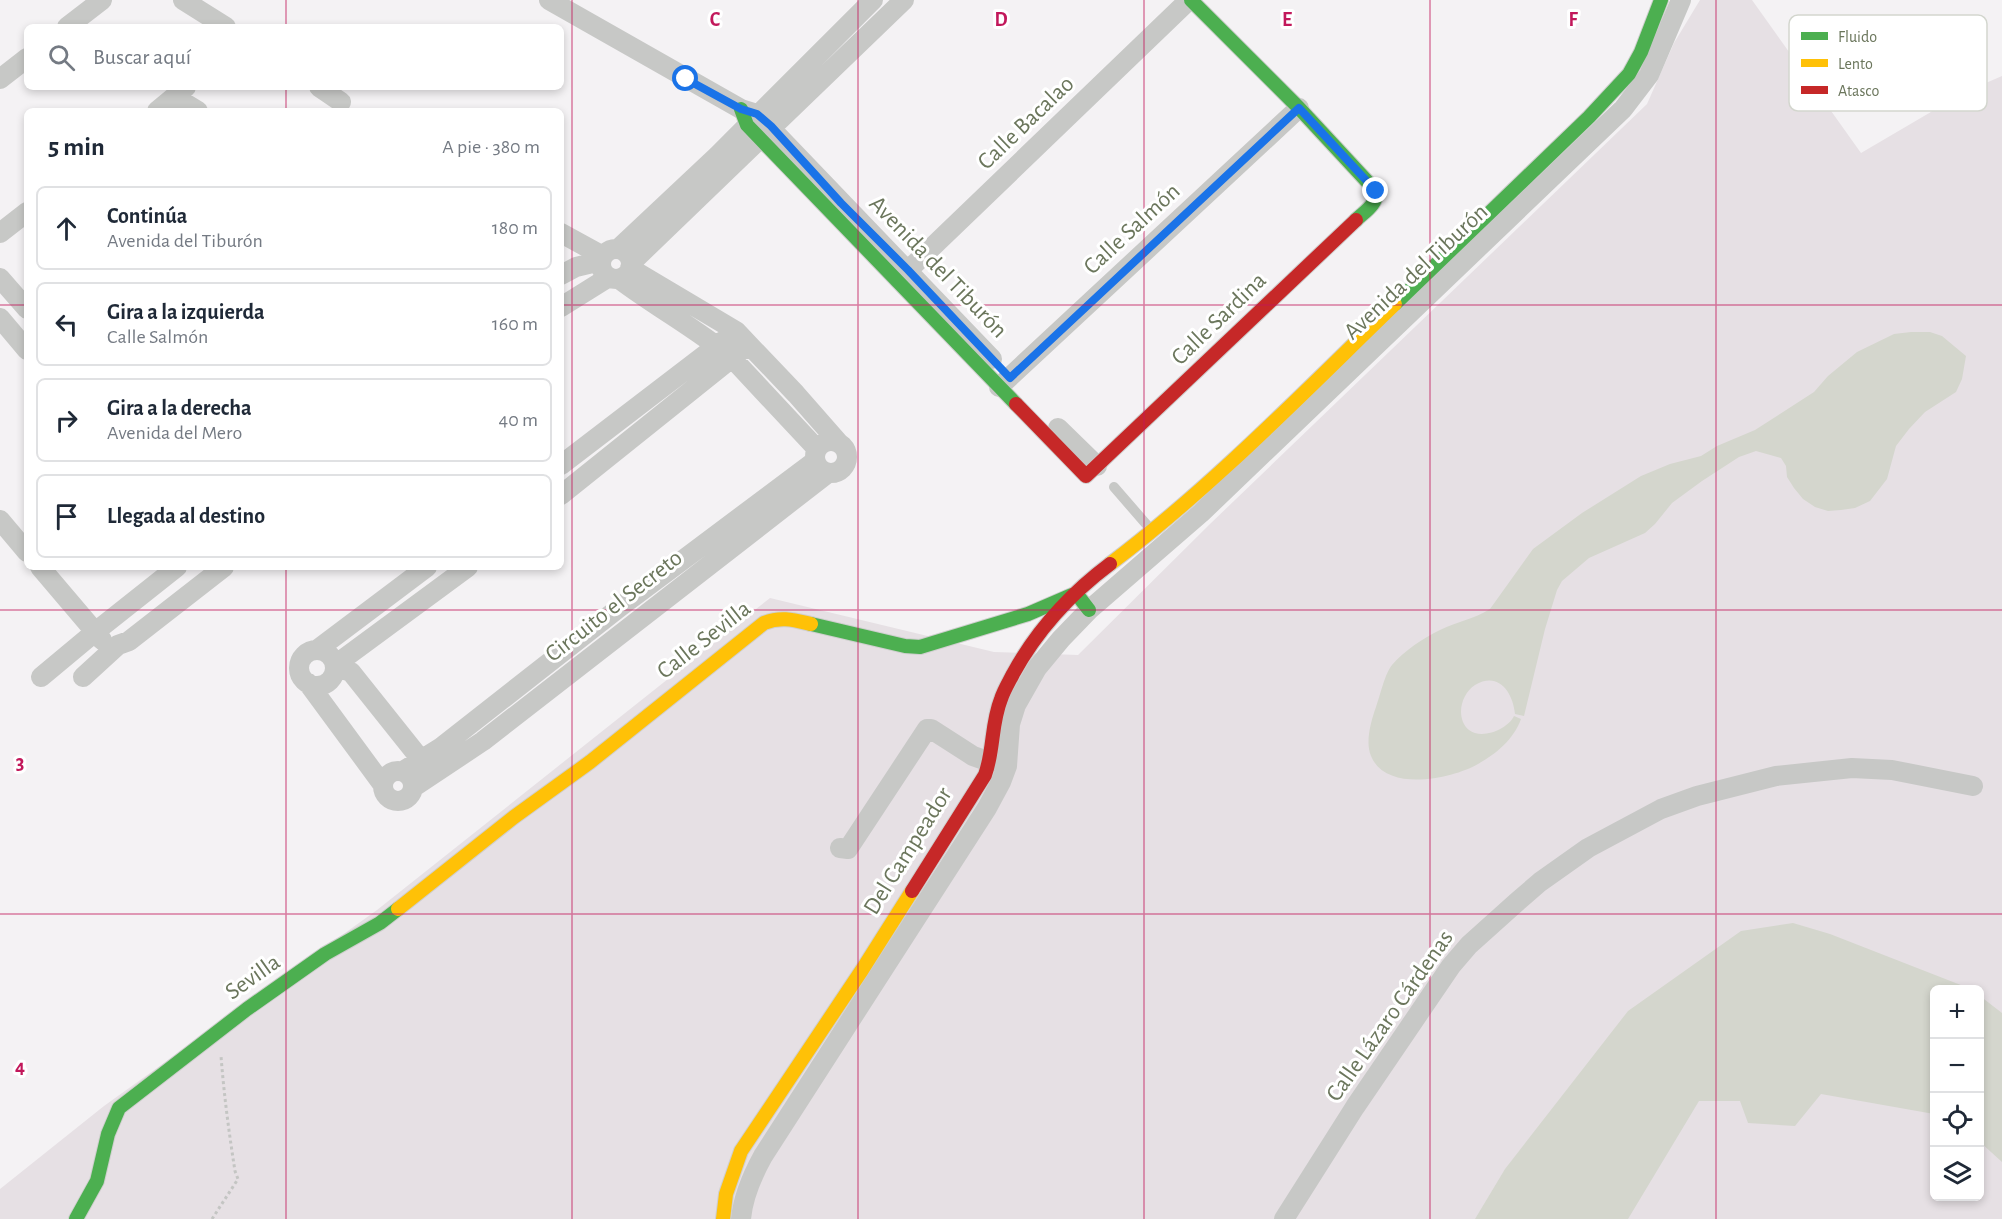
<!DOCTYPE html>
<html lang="es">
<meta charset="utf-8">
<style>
body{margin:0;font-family:"Alegreya Sans",sans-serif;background:#f2f2f3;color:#1f2937}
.controls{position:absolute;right:18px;bottom:18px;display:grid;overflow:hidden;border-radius:9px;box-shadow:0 3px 9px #0003}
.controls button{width:54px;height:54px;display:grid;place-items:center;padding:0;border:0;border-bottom:2px solid #e0e1e3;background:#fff;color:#1f2937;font:30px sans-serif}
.stop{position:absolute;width:18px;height:18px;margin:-14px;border:4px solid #1a73e8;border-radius:50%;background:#fff}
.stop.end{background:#1a73e8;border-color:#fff;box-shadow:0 2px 6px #0008}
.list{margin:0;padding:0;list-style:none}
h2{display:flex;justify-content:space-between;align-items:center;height:78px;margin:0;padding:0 24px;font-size:26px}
h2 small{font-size:20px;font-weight:400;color:#747a83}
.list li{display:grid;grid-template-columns:39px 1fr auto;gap:18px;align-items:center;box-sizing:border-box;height:84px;margin:0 12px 12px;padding:0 12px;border:2px solid #e0e1e3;border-radius:9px}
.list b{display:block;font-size:22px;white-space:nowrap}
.list p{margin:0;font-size:20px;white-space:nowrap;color:#747a83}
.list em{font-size:20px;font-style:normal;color:#747a83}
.icon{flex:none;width:33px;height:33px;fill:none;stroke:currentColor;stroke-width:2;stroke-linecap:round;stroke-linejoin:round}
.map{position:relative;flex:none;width:2002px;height:1219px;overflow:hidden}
.search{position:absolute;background:#fff;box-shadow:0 3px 9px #0003;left:24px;top:24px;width:540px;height:66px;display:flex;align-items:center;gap:15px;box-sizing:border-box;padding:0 21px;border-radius:9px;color:#747a83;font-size:22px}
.panel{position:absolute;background:#fff;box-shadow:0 3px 9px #0003;left:24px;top:108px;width:540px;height:462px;border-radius:9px}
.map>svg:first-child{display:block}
</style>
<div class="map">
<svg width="2002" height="1219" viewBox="0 0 2002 1219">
<rect width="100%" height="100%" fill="#f4f2f4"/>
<path fill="#e6e0e4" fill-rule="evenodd" d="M1700,0H1752L1861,153L1965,92L2002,76V1219H0V1189L104,1106L377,910L770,598L994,652L1078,655L1210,524L1647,104L1674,43ZM1934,990H1980V1196H1934Z"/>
<path fill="#d4d6cd" d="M1911,332H1930L1942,336L1966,356L1962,379L1956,392L1925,412L1909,429L1896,446L1887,479L1870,501L1855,508L1841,510L1828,511L1815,507L1803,499L1794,488L1787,477L1786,466L1781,458L1756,451L1739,457L1702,481L1672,503L1655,524L1645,533L1589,558L1562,581L1557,590L1545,629L1524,716L1515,714C1513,693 1499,671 1475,685C1461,694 1455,718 1469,730C1482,740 1508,729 1514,716L1521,719C1514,739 1496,754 1478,764C1452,779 1386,793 1371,756C1365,742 1371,721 1376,707C1380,696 1385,673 1392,665C1404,651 1423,638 1440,630C1456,622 1474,619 1490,609L1533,549L1582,513L1641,476L1670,464L1701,456L1717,446L1755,430L1814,392L1828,376L1857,352L1894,334Z
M1793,923L1830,934L1971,989L1934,990V1114L1821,1094L1795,1126L1748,1123L1740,1101H1699L1628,1219H1475L1505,1169L1628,1011L1741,931Z
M1980,996L2002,1013V1162L1980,1142Z"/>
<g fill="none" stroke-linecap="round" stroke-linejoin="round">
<defs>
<path id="fast" d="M1191,0L1299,108L1376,191C1378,204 1364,212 1356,220
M741,109L747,125L1016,404
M1395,304L1589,117L1629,74L1641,52L1661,0
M811,624L905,646L920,647L1028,614L1072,595L1079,597L1089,610
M76,1219L97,1181L108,1134L119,1108L247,1009L325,954L380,923L398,909"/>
<path id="slow" d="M1110,564C1212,487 1303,393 1395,304
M398,909L514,817L590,762L764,623C781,616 794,620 811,624
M723,1219L726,1194L741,1151L862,970L912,891"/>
<path id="jam" d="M1016,404L1086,476L1356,220
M912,891L985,775C994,750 991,724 1001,699C1004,690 1009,682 1013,674C1037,630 1070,594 1110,564"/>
</defs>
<use href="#fast" stroke="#cfcfce" stroke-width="16"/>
<use href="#slow" stroke="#cfcfce" stroke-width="16"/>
<use href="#jam" stroke="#cfcfce" stroke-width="16"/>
<path stroke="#c4c5c3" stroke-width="3" stroke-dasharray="3 3" stroke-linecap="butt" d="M212,1219L238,1179L235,1171C229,1133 224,1095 221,1056"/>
<path stroke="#c7c8c6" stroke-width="10" d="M1114,487L1153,532"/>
<path stroke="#c7c8c6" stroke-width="20" d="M183,0L226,27
M549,0L741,109L757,114L992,359
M67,27L102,0
M0,79L27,58
M319,87L341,102
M175,97L198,111
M157,111L186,87
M0,233L27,212
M561,233L603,256
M618,249L717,156L873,0
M601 264a15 15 0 1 1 30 0a15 15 0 1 1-30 0Z
M631,263L904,0
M630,268L736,331L796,394L839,443
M561,275L576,267L601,261
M0,278L27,309
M619,279C656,307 697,329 732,358L817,449
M899,279L1189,0
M561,307L609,277
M0,318L27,350
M999,387L1299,108
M1058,428L1097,466
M815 457a16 16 0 1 1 32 0a16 16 0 1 1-32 0Z
M561,465L727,338
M561,495L742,350
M0,520L27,552
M40,567L102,640
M318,649L427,567
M299 668a18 18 0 1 1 36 0a18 18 0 1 1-36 0Z
M335,665L468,567
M335,667L351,672L422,761L427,772
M41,677L95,632L177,567
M83,677L118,645L129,641L224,567
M308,683L383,785
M383 786a15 15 0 1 1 30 0a15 15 0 1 1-30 0Z
M403,771L440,748L620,607L815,461
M414,787L483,741L828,473
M840,848L848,849L927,729H931L973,756L990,762
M741,1219C743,1196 752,1176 763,1156L987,808L1001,782L1007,766L1010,724L1016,705L1037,668L1061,639L1089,610L1201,513L1623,109L1649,75L1681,0
M1284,1219L1355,1107L1451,966L1469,945L1518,901L1540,882L1588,848L1661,809L1697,796L1776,776L1852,768L1892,770L1973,786"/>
<use href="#fast" stroke="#4caf50" stroke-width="14"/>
<use href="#slow" stroke="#ffc107" stroke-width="14"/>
<use href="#jam" stroke="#c62828" stroke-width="14"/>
</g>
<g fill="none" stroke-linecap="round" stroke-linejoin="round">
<path stroke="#1a73e8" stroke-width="8" d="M686,79L741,109L757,114L771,126L841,203L908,270L1010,378L1299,108L1376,191"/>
</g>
<path fill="none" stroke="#c2185b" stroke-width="1.5" stroke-opacity="0.55" d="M286,0V27M572,0V1219M858,0V1219M1144,0V1219M1430,0V1219M1716,0V1219M286,87V111M0,305H27M561,305H2002M286,567V1219M0,610H2002M0,914H2002"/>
<g text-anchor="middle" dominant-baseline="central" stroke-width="6" stroke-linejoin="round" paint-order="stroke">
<g font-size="24" fill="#6b765c" stroke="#fff">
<text transform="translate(1026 123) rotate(-44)">Calle Bacalao</text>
<text transform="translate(1132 229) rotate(-43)">Calle Salmón</text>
<text transform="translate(938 267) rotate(46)">Avenida del Tiburón</text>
<text transform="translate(1416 272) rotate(-43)">Avenida del Tiburón</text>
<text transform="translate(1219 319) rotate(-44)">Calle Sardina</text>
<text transform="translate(614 606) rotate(-38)">Circuito el Secreto</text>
<text transform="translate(704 640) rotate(-38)">Calle Sevilla</text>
<text transform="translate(908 851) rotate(-58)">Del Campeador</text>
<text transform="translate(253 977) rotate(-35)">Sevilla</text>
<text transform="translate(1390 1016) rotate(-55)">Calle Lázaro Cárdenas</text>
</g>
</g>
<rect x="1789" y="15" width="198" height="96" rx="9" fill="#fff" stroke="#d3d6ce" stroke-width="1.5"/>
<rect x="1801" y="32" width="27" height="8" fill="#4caf50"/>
<rect x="1801" y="59" width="27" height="8" fill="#ffc107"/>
<rect x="1801" y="86" width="27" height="8" fill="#c62828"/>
<g font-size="16" fill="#6b765c">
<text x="1838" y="42">Fluido</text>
<text x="1838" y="69">Lento</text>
<text x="1838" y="96">Atasco</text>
</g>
<g font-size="20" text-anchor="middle" font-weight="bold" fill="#c2185b" stroke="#fff" stroke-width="6" stroke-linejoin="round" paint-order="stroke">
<text x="715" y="26">C</text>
<text x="1001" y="26">D</text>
<text x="1287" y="26">E</text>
<text x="1573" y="26">F</text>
<text x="20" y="769">3</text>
<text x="20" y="1073">4</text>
</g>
</svg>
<div class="controls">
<button>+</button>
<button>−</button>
<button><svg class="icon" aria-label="locate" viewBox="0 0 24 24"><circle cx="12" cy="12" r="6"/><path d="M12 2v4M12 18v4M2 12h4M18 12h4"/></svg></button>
<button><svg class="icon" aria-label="layers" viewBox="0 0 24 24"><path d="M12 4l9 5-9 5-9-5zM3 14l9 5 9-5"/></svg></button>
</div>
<div class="stop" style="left:686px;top:79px"></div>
<div class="stop end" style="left:1376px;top:191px"></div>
<div class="search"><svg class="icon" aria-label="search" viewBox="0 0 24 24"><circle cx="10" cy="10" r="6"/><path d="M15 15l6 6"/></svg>Buscar aquí</div>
<section class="panel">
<h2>5 min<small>A pie · 380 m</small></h2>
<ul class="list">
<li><svg class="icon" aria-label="ahead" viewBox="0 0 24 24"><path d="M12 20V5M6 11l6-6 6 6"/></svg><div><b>Continúa</b><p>Avenida del Tiburón</p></div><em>180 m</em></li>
<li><svg class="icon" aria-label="left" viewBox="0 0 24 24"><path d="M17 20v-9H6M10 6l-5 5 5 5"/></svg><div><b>Gira a la izquierda</b><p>Calle Salmón</p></div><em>160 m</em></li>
<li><svg class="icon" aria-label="right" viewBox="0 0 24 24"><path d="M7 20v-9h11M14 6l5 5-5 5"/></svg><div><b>Gira a la derecha</b><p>Avenida del Mero</p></div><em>40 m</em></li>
<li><svg class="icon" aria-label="arrive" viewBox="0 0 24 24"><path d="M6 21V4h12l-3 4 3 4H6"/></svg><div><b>Llegada al destino</b></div></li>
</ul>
</section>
</div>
